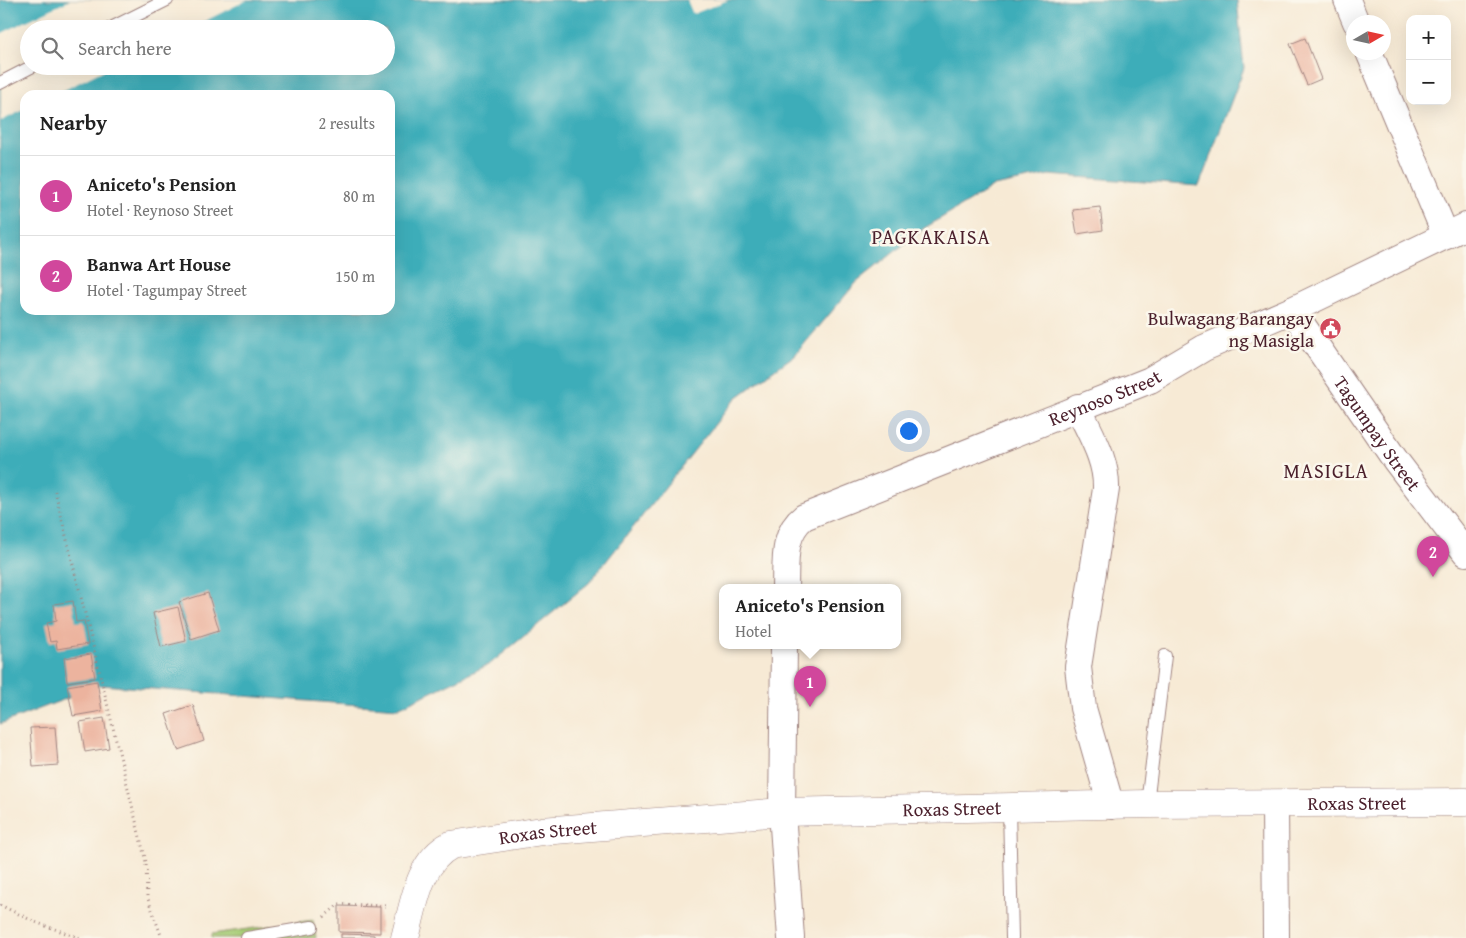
<!DOCTYPE html>
<meta charset="utf-8">
<style>
body{margin:0;font-family:"Gentium Book Plus",serif;background:#f6f6f6;color:#222}
.controls{position:absolute;right:15px;top:15px;display:grid;overflow:hidden;border-radius:10px;box-shadow:0 5px 20px #0002}
.controls button{width:45px;height:45px;display:grid;place-items:center;padding:0;border:0;border-bottom:1px solid #e0e0e0;background:#fff;color:#222;font:25px sans-serif}
.compass{position:absolute;left:1346px;top:15px;width:45px;height:45px;border-radius:50%;background:#fff;box-shadow:0 5px 20px #0002;rotate:81deg}
.you{position:absolute;left:908px;top:430px;width:18px;height:18px;margin:-12px;border:4px solid #fff;border-radius:50%;background:#1a73e8;box-shadow:0 0 0 8px #1a73e833}
.badge{display:grid;place-items:center;width:32px;height:32px;border-radius:50%;background:#ea580c;color:#fff;font-size:16px;font-weight:700}
.pin{position:absolute;translate:-50% -41px;filter:drop-shadow(0 1px 2px #0008)}
.pin::after{content:'';position:absolute;top:26px;width:18px;height:15px;background:inherit;clip-path:polygon(0 0,100% 0,50% 100%)}
.popup{position:absolute;left:719px;top:584px;width:182px;height:65px;box-sizing:border-box;display:grid;place-content:center;border-radius:10px;background:#fff;filter:drop-shadow(0 1px 4px #0005);font-size:16px;white-space:nowrap;color:#767676}
.popup b{font-size:19px;color:#222}
.popup::after{content:'';position:absolute;left:50%;top:100%;margin-left:-10px;border:10px solid transparent;border-top-color:#fff}
.list{margin:0;padding:0;list-style:none}
h2{display:flex;justify-content:space-between;align-items:center;height:65px;margin:0;padding:0 20px;font-size:21px}
h2 small{font-size:16px;font-weight:400;color:#767676}
.list li{display:grid;grid-template-columns:32px 1fr auto;gap:15px;align-items:center;box-sizing:border-box;height:80px;padding:0 20px;border-top:1px solid #e0e0e0}
.list b{display:block;font-size:19px;white-space:nowrap}
.list p{margin:0;font-size:16px;white-space:nowrap;color:#767676}
.list em{font-size:16px;font-style:normal;color:#767676}
.icon{flex:none;width:28px;height:28px;fill:none;stroke:currentColor;stroke-width:2;stroke-linecap:round;stroke-linejoin:round}
.map{position:relative;flex:none;width:1466px;height:938px;overflow:hidden}
.search{position:absolute;background:#fff;box-shadow:0 5px 20px #0002;left:20px;top:20px;width:375px;height:55px;display:flex;align-items:center;gap:12px;box-sizing:border-box;padding:0 18px;border-radius:28px;color:#767676;font-size:19px}
.panel{position:absolute;background:#fff;box-shadow:0 5px 20px #0002;left:20px;top:90px;width:375px;height:225px;border-radius:15px}
.map>svg:first-child{display:block}
</style>
<div class="map">
<svg width="1466" height="938" viewBox="0 0 1466 938">
<rect width="100%" height="100%" fill="#fbf7ec"/>
<filter id="ink" filterUnits="userSpaceOnUse"><feTurbulence type="fractalNoise" baseFrequency=".02" numOctaves="2"/><feDisplacementMap in="SourceGraphic" scale="10" xChannelSelector="R" yChannelSelector="G"/><feConvolveMatrix kernelMatrix="1 2 1 2 8 2 1 2 1" color-interpolation-filters="sRGB"/></filter>
<filter id="wash" filterUnits="userSpaceOnUse"><feTurbulence type="fractalNoise" baseFrequency=".0096" numOctaves="4" result="noise"/><feDisplacementMap in="SourceGraphic" scale="20" xChannelSelector="R" yChannelSelector="G"/><feGaussianBlur stdDeviation="1.12" result="paint"/><feColorMatrix in="noise" values="0 0 0 0 0 0 0 0 0 0 0 0 0 0 0 0 0 1.4 0 .05"/><feComposite in="paint" operator="in"/></filter>
<g filter="url(#wash)">
<rect width="100%" height="100%" fill="#f7ead5"/>
<path fill="#a6cc76" stroke="#787650" d="M313,920L316,938H212V934Z"/>
<path fill="#3dadb9" stroke="#446672" fill-rule="evenodd" d="M0,0H1237L1244,68L1199,186L1049,175L994,186L923,229L856,283L795,355L736,398L589,583L490,664L398,708L102,685L0,724ZM29,29H386V66H29ZM25,95H390V310H25Z"/>
<path fill="#f7ead5" d="M70,0H247L189,29H29V66H112L54,95H25V109L1,121L0,34Z
M687,0H728L693,14Z"/>
<g id="blocks">
<path fill="#ecb39e" d="M1305,38L1321,79L1307,85L1290,44Z
M1100,207L1103,230L1077,234L1073,210Z
M208,593L219,630L191,639L179,602Z
M73,601L76,622L84,621L88,644L57,649L56,641L50,642L46,623L56,621L54,604Z
M178,607L186,641L161,647L153,613Z
M91,654L95,678L67,682L64,658Z
M97,681L102,711L73,716L67,686Z
M193,705L204,741L178,750L166,714Z
M104,718L109,748L85,752L80,722Z
M55,727L58,765L33,767L30,728Z
M339,906L380,907V933L339,932Z
M341,934L374,935V938H341Z"/>
</g>
</g>
<g filter="url(#ink)">
<use href="#blocks" fill-opacity="0" stroke="#a08480" stroke-width="1"/>
<g fill="none" stroke-linecap="round" stroke-linejoin="round">
<defs>
<path id="lane" d="M109,29L167,0
M0,83L33,66
M1147,804L1165,656
M1009,808L1012,938
M247,938L312,927"/>
<g id="street">
<path d="M1347,0L1356,22"/>
<path d="M1369,52L1446,236"/>
<path id="s1" d="M1292,310L1396,461L1466,553"/>
<path d="M1078,407C1090,434 1107,459 1106,489L1078,667L1083,708L1111,806"/>
<path id="s2" d="M785,588C786,562 782,534 804,517L1150,380L1204,348L1292,310L1466,226"/>
<path d="M784,646L782,812L791,938"/>
<path d="M1275,803L1276,938"/>
</g>
<g id="secondary">
<path id="s3" d="M405,938C414,905 418,862 451,845L542,831L782,812L1147,804L1466,802"/>
</g>
</defs>
<use href="#lane" stroke="#a08480" stroke-width="14"/>
<use href="#street" stroke="#a08480" stroke-width="28"/>
<use href="#secondary" stroke="#a08480" stroke-width="29"/>
<path stroke="#a08480" stroke-width="3" stroke-dasharray="1 4" stroke-linecap="butt" d="M55,491L146,862L147,896L162,938
M0,905L35,922L80,938
M324,917L339,904L388,906"/>
<use href="#lane" stroke="#fff" stroke-width="12"/>
<use href="#street" stroke="#fff" stroke-width="26"/>
<use href="#secondary" stroke="#fff" stroke-width="28"/>
</g>
</g>
<defs>
<symbol id="civic-disc" viewBox="-11 -11 22 22"><circle r="9.5" fill="#d1495b" stroke="#fbf7ec"/><path d="M-.6-6.5H3V-4.5H.6V-3L4-1V1h2V6H-6V1h2V-1L-.6-3ZM-1.2 2.5V6h2.4V2.5Z" fill="#fff"/></symbol>
</defs>
<g fill-rule="evenodd">
<use href="#civic-disc" x="1318" y="316" width="25" height="25"/>
</g>
<g text-anchor="middle" dominant-baseline="central" stroke-width="5" stroke-linejoin="round" paint-order="stroke">
<g font-size="19" fill="#4a1f2b" stroke="#fbf7ec" text-anchor="end">
<text x="1314" y="318">Bulwagang Barangay<tspan x="1314" dy="22">ng Masigla</tspan></text>
</g>
<g font-size="19" fill="#4a1f2b" stroke="#fbf7ec">
<text stroke="none"><textPath href="#s2" startOffset="400">Reynoso Street</textPath></text>
<text stroke="none"><textPath href="#s1" startOffset="150">Tagumpay Street</textPath></text>
<text stroke="none"><textPath href="#s3" startOffset="1015">Roxas Street</textPath></text>
<text stroke="none"><textPath href="#s3" startOffset="610">Roxas Street</textPath></text>
<text stroke="none"><textPath href="#s3" startOffset="205">Roxas Street</textPath></text>
</g>
<g font-size="20" letter-spacing="1" fill="#4a1f2b" stroke="#fbf7ec">
<text x="931" y="236">PAGKAKAISA</text>
<text x="1326" y="470">MASIGLA</text>
</g>
</g>
</svg>
<div class="controls">
<button>+</button>
<button>−</button>
</div>
<svg class="compass" viewBox="-18 -18 36 36"><path d="M0-13l5 13h-10z" fill="#e53935"/><path d="M0 13l5-13h-10z" fill="#767676"/></svg>
<div class="you"></div>
<div class="pin badge" style="left:810px;top:707px;background:#d1479c">1</div>
<div class="popup"><b>Aniceto's Pension</b>Hotel</div>
<div class="pin badge" style="left:1433px;top:577px;background:#d1479c">2</div>
<div class="search"><svg class="icon" aria-label="search" viewBox="0 0 24 24"><circle cx="10" cy="10" r="6"/><path d="M15 15l6 6"/></svg>Search here</div>
<section class="panel">
<h2>Nearby<small>2 results</small></h2>
<ul class="list">
<li><span class="badge" style="background:#d1479c">1</span><div><b>Aniceto's Pension</b><p>Hotel · Reynoso Street</p></div><em>80 m</em></li>
<li><span class="badge" style="background:#d1479c">2</span><div><b>Banwa Art House</b><p>Hotel · Tagumpay Street</p></div><em>150 m</em></li>
</ul>
</section>
</div>
